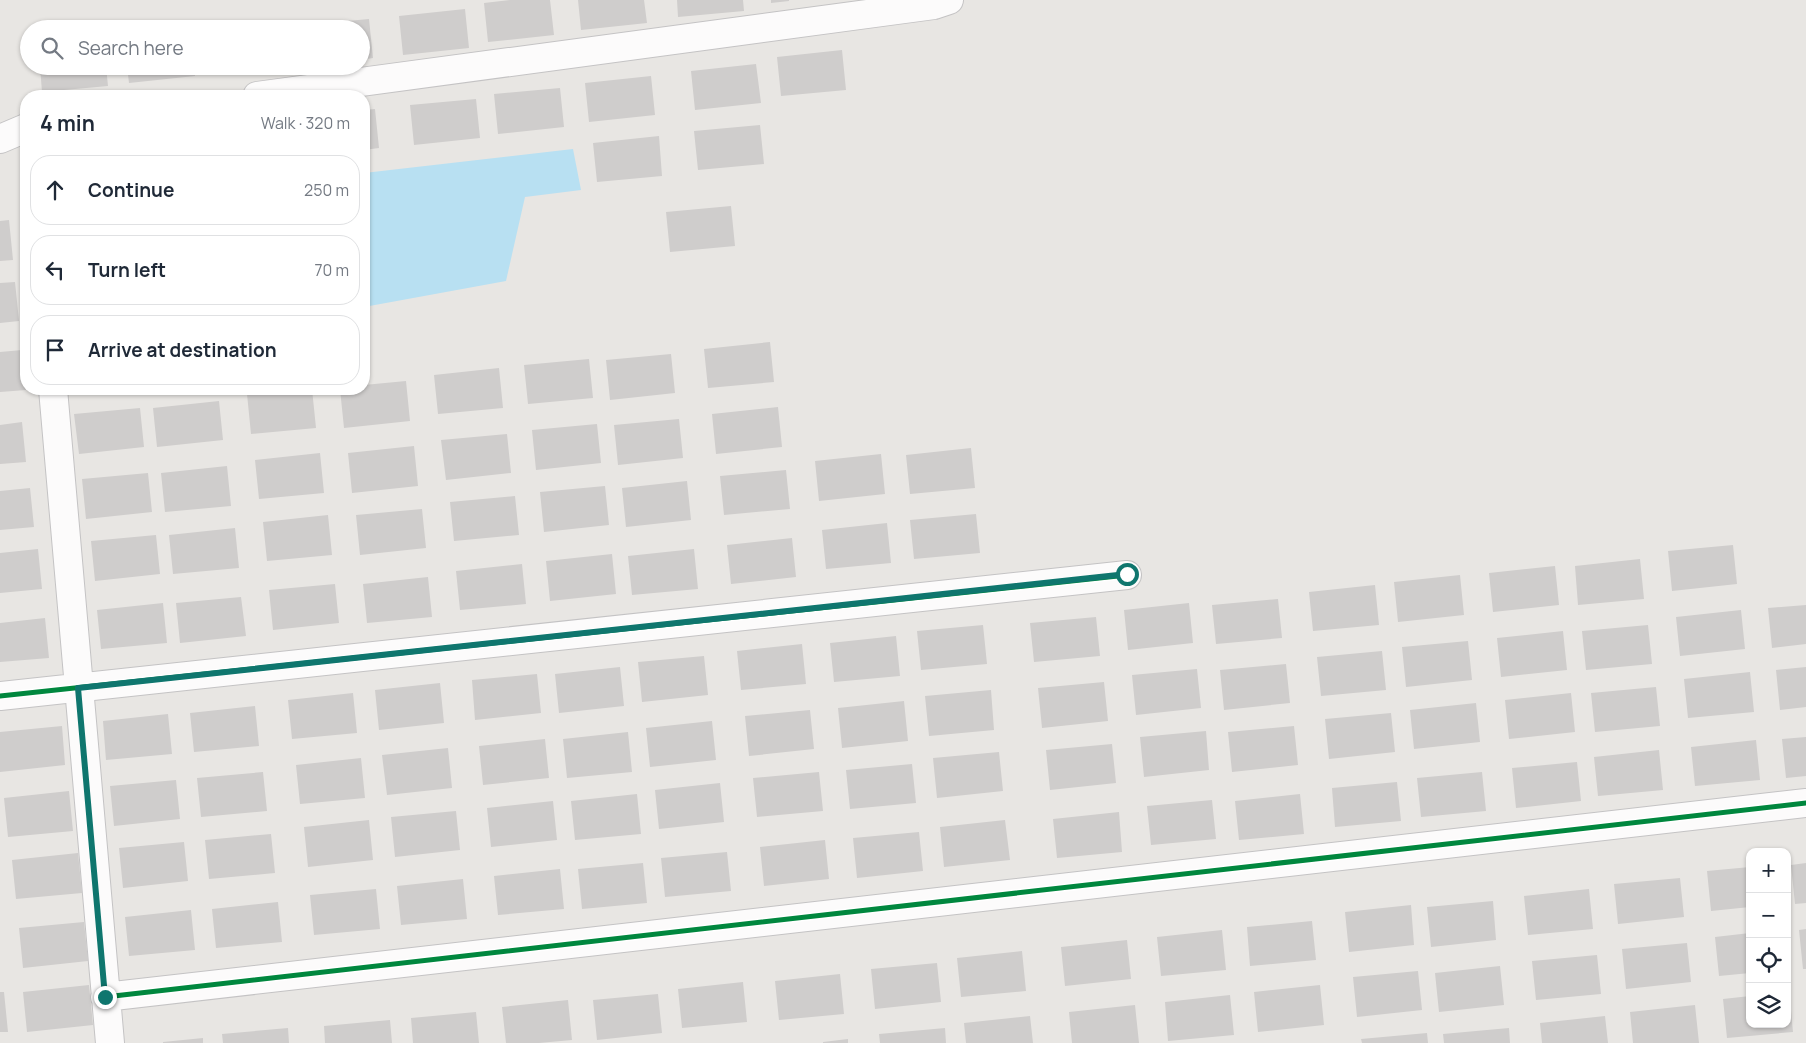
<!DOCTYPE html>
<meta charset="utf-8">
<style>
body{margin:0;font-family:Manrope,sans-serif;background:#f2f2f3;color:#1f2937}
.controls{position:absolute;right:15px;bottom:15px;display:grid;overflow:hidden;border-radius:10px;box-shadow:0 1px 4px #0004}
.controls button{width:45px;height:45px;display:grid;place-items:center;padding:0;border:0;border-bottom:1px solid #e0e1e3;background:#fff;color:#1f2937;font:25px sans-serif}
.stop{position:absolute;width:15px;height:15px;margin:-11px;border:4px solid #0f766e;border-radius:50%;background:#fff}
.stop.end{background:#0f766e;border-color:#fff;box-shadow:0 1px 5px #0008}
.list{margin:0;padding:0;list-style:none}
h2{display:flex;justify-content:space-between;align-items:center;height:65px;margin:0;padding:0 20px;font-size:21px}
h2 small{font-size:16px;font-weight:400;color:#747a83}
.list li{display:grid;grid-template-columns:32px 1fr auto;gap:15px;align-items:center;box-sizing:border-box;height:70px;margin:0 10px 10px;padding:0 10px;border:1px solid #e0e1e3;border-radius:20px}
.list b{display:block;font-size:19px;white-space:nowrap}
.list em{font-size:16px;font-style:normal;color:#747a83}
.icon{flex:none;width:28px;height:28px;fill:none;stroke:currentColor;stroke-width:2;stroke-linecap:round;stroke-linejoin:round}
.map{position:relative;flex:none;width:1806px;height:1043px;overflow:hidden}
.search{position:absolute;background:#fff;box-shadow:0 1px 4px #0004;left:20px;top:20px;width:350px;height:55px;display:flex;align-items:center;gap:12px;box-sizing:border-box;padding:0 18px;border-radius:28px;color:#747a83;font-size:19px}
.panel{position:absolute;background:#fff;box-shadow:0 1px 4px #0004;left:20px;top:90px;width:350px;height:305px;border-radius:20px}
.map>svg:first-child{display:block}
</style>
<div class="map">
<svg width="1806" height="1043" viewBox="0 0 1806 1043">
<rect width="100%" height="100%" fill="#e8e6e3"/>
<path fill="#b8e0f2" d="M573,149L581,190L525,197L506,281L364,307V173Z"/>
<path fill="#cfcdcc" d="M510,0H550L554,35L488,42L484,3Z
M578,0H644L647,23L581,30Z
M677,0H743L744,11L678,17Z
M771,0H789V1L771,3Z
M465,9L469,48L403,55L399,16Z
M369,19L373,58L361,60V29H304V25Z
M842,50L846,90L781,96L777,57Z
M756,64L761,103L695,110L691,71Z
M40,66H106L108,86L42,92Z
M127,66H194L195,76L129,83Z
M218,66H274V68L219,73Z
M651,76L655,115L589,122L585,83Z
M560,88L564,127L498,134L494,94Z
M476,99L480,138L414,145L410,105Z
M375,109L379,148L364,150V110Z
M760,125L764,164L698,170L694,131Z
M659,136L662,176L597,182L593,143Z
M731,206L735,246L670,252L666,212Z
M9,220L13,260L0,261V221Z
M15,282L19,321L0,323V283Z
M770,342L774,382L708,388L704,349Z
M22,350L26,390L0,392V352Z
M671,354L675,393L610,400L606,360Z
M589,359L593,398L528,404L524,365Z
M499,368L503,408L438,414L434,375Z
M406,381L410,421L344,428L340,389H364V385Z
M303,389H312L316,428L251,434L247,394Z
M219,401L223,440L157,447L153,408Z
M778,407L782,447L716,454L712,414Z
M140,408L144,447L79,454L74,414Z
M679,419L683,458L618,465L614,425Z
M22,422L26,462L0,464V425Z
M597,424L601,463L536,470L532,430Z
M507,434L511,473L446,480L441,440Z
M414,446L418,486L352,493L348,453Z
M971,448L975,488L910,494L906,455Z
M320,453L324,493L259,499L255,460Z
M881,454L885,494L819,501L815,461Z
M227,466L231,506L165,512L161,473Z
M786,470L790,509L724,515L720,476Z
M148,473L152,512L86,519L82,479Z
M687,481L691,520L626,527L622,488Z
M605,486L609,525L544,532L540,492Z
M30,488L34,527L0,530V491Z
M515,496L519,535L454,541L450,502Z
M422,509L426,548L360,555L356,515Z
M976,514L980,553L914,559L910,520Z
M328,515L332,555L267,561L263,522Z
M887,523L891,563L826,569L822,530Z
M235,528L239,568L173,574L169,535Z
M156,535L160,574L95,581L91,541Z
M792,538L796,577L731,584L727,545Z
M1733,545L1737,584L1672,591L1668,551Z
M38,549L42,589L0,593V553Z
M694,549L698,589L632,595L628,556Z
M612,554L616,594L550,601L546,561Z
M1640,559L1644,599L1578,605L1575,566Z
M522,564L526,604L460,610L456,571Z
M1555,566L1559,605L1493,612L1489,573Z
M1460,575L1464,615L1398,622L1394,582Z
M428,577L432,617L367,623L363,584Z
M335,584L339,623L273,630L269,590Z
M1375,585L1379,625L1313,631L1309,592Z
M241,597L246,636L180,643L176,603Z
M1278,599L1282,638L1216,644L1212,605Z
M163,603L167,643L101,649L97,610Z
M1189,603L1193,643L1128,650L1124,610Z
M1806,605V644L1772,648L1768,608Z
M1741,610L1745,649L1680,656L1676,617Z
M1096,617L1100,656L1034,662L1030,623Z
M45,618L49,658L0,662V623Z
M983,625L987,664L921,670L917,631Z
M1648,625L1652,664L1586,670L1582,631Z
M1563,631L1567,670L1501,677L1497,638Z
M896,636L900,676L834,682L830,643Z
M1468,641L1472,680L1406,687L1402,647Z
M802,644L806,684L741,690L737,651Z
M1382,651L1386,690L1321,696L1317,657Z
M704,656L708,695L642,702L638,662Z
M1286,664L1290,703L1224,710L1220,670Z
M620,667L624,706L559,713L555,674Z
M1806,667V707L1780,710L1776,670Z
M1197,669L1201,708L1136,715L1132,675Z
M1750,672L1754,712L1688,718L1684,679Z
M537,674L541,713L475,720L472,680Z
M1104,682L1108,721L1042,728L1038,688Z
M440,683L444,723L379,730L375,690Z
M1656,687L1660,726L1595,732L1591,693Z
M991,690L994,730L929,736L925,696Z
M353,693L357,733L292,739L288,700Z
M1571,693L1575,732L1509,739L1505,700Z
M904,701L908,741L842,748L838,708Z
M1476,703L1480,742L1414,749L1410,710Z
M255,706L259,746L194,752L190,713Z
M810,710L814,749L749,756L745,716Z
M1391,713L1395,752L1329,759L1325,719Z
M168,714L172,754L106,760L103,721Z
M712,721L716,760L650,767L646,728Z
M62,726L65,765L0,772V732Z
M1294,726L1298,765L1232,772L1228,732Z
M1206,731L1209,770L1144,777L1140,737Z
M628,732L632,772L567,778L563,739Z
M1806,737V776L1786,778L1782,739Z
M545,739L549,778L483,785L479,746Z
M1756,740L1760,780L1695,786L1691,747Z
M1112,744L1116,783L1050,790L1046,750Z
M448,748L452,788L387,795L382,755Z
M1659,750L1663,790L1598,796L1594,757Z
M999,752L1003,791L937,798L933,758Z
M361,758L365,798L300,804L296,765Z
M1577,762L1581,801L1516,808L1512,768Z
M912,764L916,803L850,809L846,770Z
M263,772L267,811L201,817L197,778Z
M819,772L823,811L757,817L753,778Z
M1482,772L1486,811L1421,817L1417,778Z
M176,780L180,819L114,826L110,786Z
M1397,782L1401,821L1335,827L1332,788Z
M720,783L724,822L659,829L655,790Z
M69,791L73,831L8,837L4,798Z
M637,794L641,834L575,840L571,801Z
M1300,794L1304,834L1239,840L1235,801Z
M1212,800L1216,839L1151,845L1147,806Z
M553,801L557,840L491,847L487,808Z
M456,811L460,850L395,857L391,817Z
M1119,812L1122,852L1057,858L1053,819Z
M369,820L373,860L308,867L304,827Z
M1005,820L1010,860L944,867L940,827Z
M919,832L923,871L857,878L853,838Z
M271,834L275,873L209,879L205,840Z
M825,840L829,879L764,886L760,847Z
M184,842L188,881L123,888L119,848Z
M727,852L731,891L665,897L661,858Z
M78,853L82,893L16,899L12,860Z
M643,863L647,903L582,909L578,869Z
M1806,863V903L1795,904L1791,865Z
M1750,867V907L1711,911L1707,871Z
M560,869L564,909L498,915L494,876Z
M1680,878L1684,917L1618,924L1614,884Z
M463,879L467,919L401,925L397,886Z
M376,889L380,929L314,935L310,895Z
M1589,889L1593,929L1528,935L1524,896Z
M1493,901L1496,940L1431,947L1427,907Z
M278,902L282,942L216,948L212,909Z
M1411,905L1414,945L1349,952L1345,912Z
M191,910L195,950L129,956L125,917Z
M1312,921L1316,960L1250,966L1247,927Z
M84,922L88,961L23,968L19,928Z
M1806,929V969H1803L1799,930Z
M1222,930L1226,970L1161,976L1157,937Z
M1750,933V973L1719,976L1715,937Z
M1127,940L1131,979L1065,986L1061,947Z
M1687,943L1691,982L1626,989L1622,949Z
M1022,951L1026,991L961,997L957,958Z
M1597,955L1601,994L1536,1000L1532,961Z
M937,963L941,1002L875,1009L871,969Z
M1500,966L1504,1005L1439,1012L1435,973Z
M1418,971L1422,1010L1357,1017L1353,977Z
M840,974L844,1014L779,1020L775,981Z
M743,982L747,1022L682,1028L678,989Z
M89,985L93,1025L27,1032L23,992Z
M1320,985L1324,1025L1258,1032L1254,992Z
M1787,989H1789L1793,1032L1727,1038L1723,999L1750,996V1024H1787Z
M0,992H4L8,1032H0Z
M658,994L662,1033L597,1040L593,1000Z
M1230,995L1234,1035L1168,1041L1165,1002Z
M568,1000L572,1040L539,1043H506L502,1007Z
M1135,1005L1139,1043H1072L1069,1012Z
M1695,1005L1699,1043H1633L1630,1012Z
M476,1012L479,1043H413L411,1018Z
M1030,1016L1033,1043H966L964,1023Z
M1605,1016L1608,1043H1542L1540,1023Z
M390,1020L392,1043H325L324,1026Z
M288,1028L289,1043H223L222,1034Z
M945,1028L946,1043H880L879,1034Z
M1509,1028L1510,1043H1444L1443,1034Z
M1427,1033L1428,1043H1362L1361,1039Z
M203,1038V1043H163V1042Z
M848,1039V1043H823V1042Z"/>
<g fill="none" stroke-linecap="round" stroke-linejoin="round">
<defs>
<path id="minor" d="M257,96L934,5L949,0
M0,139L26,128
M53,389L110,1043
M0,696L1127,575
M105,997L1806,803"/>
</defs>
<use href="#minor" stroke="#c4c3c4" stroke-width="30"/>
<use href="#minor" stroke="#fcfbfb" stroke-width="28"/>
<defs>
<path id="cycleway" d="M0,696L1127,575
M105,997L1806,803"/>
</defs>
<use href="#cycleway" stroke="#fff" stroke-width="8"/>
<use href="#cycleway" stroke="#00873e" stroke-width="5"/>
</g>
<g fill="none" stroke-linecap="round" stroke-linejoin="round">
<path stroke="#0f766e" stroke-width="6" d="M105,997L78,688L1127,574"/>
</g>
</svg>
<div class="controls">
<button>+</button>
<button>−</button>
<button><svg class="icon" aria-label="locate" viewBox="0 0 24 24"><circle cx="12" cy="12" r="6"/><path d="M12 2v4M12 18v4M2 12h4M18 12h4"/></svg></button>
<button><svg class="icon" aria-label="layers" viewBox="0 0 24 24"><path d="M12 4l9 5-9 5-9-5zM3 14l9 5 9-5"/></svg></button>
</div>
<div class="stop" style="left:1127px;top:574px"></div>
<div class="stop end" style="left:105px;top:997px"></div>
<div class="search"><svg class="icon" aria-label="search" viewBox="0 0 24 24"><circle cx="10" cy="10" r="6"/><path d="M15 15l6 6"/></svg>Search here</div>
<section class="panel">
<h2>4 min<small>Walk · 320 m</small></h2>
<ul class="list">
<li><svg class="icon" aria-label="ahead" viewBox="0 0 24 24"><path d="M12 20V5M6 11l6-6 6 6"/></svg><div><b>Continue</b></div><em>250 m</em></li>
<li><svg class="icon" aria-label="left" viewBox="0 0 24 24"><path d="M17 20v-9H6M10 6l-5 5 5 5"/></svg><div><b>Turn left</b></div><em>70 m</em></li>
<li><svg class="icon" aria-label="arrive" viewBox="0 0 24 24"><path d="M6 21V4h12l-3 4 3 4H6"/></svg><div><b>Arrive at destination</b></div></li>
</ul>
</section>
</div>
